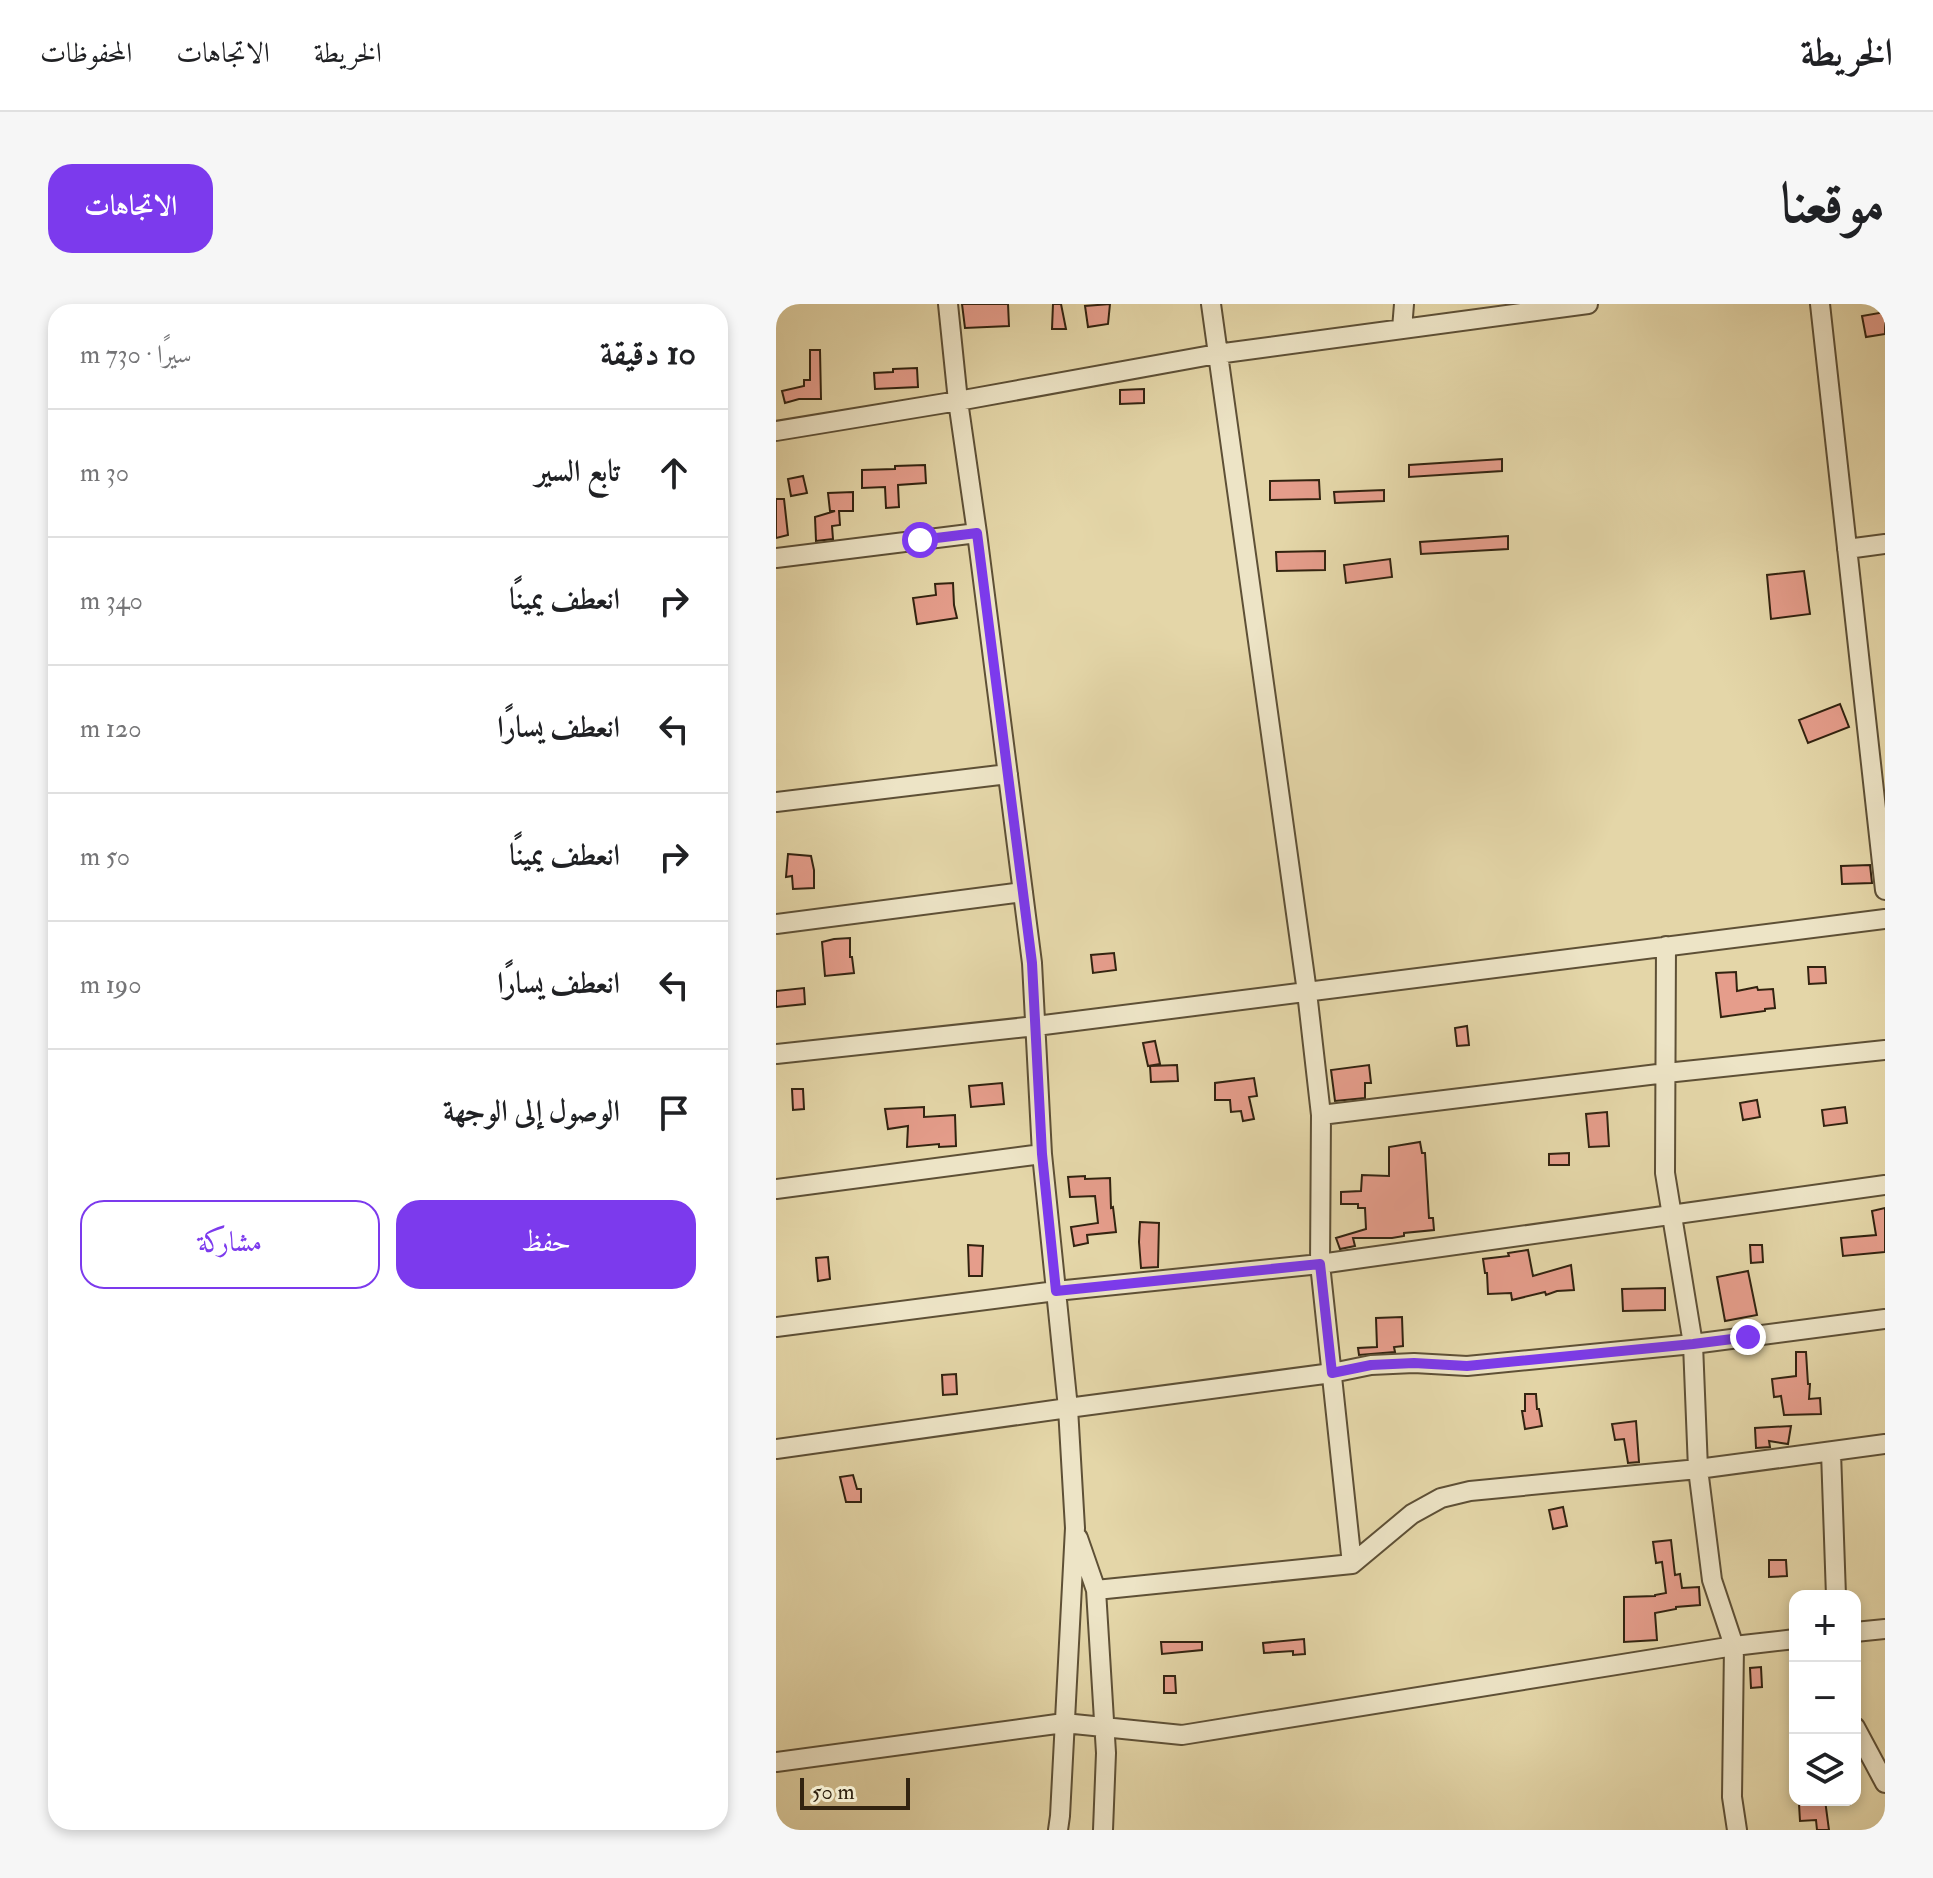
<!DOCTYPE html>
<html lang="ar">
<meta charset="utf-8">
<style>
body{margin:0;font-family:"IM FELL Double Pica",Amiri,serif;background:#f6f6f6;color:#202124;direction:rtl}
.controls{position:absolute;right:24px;bottom:24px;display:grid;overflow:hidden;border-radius:16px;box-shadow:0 4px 12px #0003}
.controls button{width:72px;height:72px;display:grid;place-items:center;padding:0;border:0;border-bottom:2px solid #e0e0e0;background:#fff;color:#202124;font:40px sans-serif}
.scale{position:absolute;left:24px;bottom:20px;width:110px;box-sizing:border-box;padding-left:8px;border:4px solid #322310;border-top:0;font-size:22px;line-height:28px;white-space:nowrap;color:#322310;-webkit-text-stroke:6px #ede4c6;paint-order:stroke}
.stop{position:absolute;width:24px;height:24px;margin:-18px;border:6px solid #7c3aed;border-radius:50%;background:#fff}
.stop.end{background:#7c3aed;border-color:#fff;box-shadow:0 2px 8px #0008}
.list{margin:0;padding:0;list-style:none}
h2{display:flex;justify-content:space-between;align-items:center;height:104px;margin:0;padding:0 32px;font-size:34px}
h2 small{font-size:26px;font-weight:400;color:#757577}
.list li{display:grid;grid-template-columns:52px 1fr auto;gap:24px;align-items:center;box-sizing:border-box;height:128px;padding:0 32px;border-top:2px solid #e0e0e0}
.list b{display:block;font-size:30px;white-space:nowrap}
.list em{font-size:26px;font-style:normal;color:#757577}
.actions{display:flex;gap:16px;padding:24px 32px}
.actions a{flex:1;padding:18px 0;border:2px solid #7c3aed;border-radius:24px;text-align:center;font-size:28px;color:#7c3aed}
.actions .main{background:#7c3aed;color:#fff}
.icon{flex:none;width:44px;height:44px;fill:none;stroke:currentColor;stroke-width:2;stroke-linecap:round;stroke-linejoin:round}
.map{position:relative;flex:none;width:1109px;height:1526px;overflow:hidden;direction:ltr;border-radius:24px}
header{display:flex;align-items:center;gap:48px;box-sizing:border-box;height:112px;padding:0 40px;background:#fff;border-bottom:2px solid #e0e0e0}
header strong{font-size:38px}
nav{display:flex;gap:44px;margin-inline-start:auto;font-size:28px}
.intro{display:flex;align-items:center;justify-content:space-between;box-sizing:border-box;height:192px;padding:0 48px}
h1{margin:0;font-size:56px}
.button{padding:20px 36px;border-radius:24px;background:#7c3aed;color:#fff;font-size:28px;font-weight:700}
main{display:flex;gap:48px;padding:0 48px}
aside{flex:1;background:#fff;border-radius:24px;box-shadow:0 4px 12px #0003}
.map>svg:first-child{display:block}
</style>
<header>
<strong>الخريطة</strong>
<nav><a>الخريطة</a><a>الاتجاهات</a><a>المحفوظات</a></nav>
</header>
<div class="intro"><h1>موقعنا</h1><a class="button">الاتجاهات</a></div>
<main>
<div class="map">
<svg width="1109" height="1526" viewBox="0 0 1109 1526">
<rect width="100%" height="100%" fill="#e4d6a8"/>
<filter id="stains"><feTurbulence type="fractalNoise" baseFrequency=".0025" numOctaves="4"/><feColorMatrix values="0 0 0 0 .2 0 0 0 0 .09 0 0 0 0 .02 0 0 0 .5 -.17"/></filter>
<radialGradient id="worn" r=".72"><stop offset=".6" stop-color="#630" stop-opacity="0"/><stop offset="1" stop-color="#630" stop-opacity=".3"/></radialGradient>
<path fill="#e59d8b" stroke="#322310" stroke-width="2" d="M186,0H232L233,22L189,24Z
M277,0H285L290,25H276Z
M334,0L332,20L312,23L309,2Z
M1109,8V30L1090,33L1086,12Z
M34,46H44L45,95H23L9,99L6,87L28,82V76H34Z
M141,64L142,83L99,85L98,69L117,68V65Z
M368,85V99L344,100V86Z
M726,155V167L633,173V161Z
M149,161L150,179L122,181L123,203L110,204L109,183L86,184V166L119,165V162Z
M27,172L31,189L15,192L12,175Z
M543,176L544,195L494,196V177Z
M608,186V197L559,199L558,188Z
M77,188V207H63L64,221L56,222L57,235L40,237L39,213L59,207H54L52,189Z
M0,195H8L12,231L0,234Z
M732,232V245L645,250L644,238Z
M549,247V266L501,267L500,248Z
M614,255L616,273L570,279L568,261Z
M1028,267L1034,310L995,315L991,271Z
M177,279L178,301L181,314L141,320L137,294L160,291L159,280Z
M1064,400L1073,423L1032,439L1023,416Z
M12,550L35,552L38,566V584L17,585L16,572L10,573Z
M1094,561L1096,579L1066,580L1065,562Z
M74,634V653H76L78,669L49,672L46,638L58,635Z
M338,649L340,666L317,669L315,651Z
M1032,663H1049L1050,679L1033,680Z
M960,668L961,687L981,683L982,686L997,685L999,704L989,705V707L945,713L940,669Z
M28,684L29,700L0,703V687Z
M691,722L693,741L681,742L679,724Z
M379,737L384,760L372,762L367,739Z
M401,761L402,777L375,778L374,762Z
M593,761L595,779H589V794L559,797L555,766Z
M478,774L481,792L473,793L478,815L467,817L465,807L455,808L454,796H439V779Z
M226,779L228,800L195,803L193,782Z
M16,785H27L28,805L17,806Z
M981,796L984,813L967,816L964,799Z
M148,803V813L179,811L180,842L163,843V840L131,843L132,822L112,825L109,805Z
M1069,803L1071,819L1048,822L1046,806Z
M831,808L833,842L813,843L810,810Z
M644,838L646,849H649L653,914H657L658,926L628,929V932L616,934H577L579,942L564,945L560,934L590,925L589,904H582V900H565V888L585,887L586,871L613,872V843Z
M793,849V861H773V850Z
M309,872V875L334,874L335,904L337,903L340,928L311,931L312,939L298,942L295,923L322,919L319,892L294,893L292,873Z
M1109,904V948L1067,952L1065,934L1100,931L1096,907Z
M364,918L383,919L382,963L365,964L363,938Z
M192,941L207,942L206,972H193Z
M974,941H986L987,958L975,959Z
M752,946L757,972L795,961L798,986L781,987L770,991L769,988L736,996L735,989L712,990L711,969H709L707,955L733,952L732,949Z
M52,953L54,975L42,977L40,954Z
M972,967L981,1011L949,1017L941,973Z
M889,984V1006L847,1007L846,985Z
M626,1013L627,1042L618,1043L619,1048L583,1051L582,1044L601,1043L600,1014Z
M1020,1048H1030L1032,1080H1034L1033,1095L1044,1094L1045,1110L1008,1111L1005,1092L998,1093L996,1075L1020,1072Z
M180,1070L181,1090L167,1091L166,1071Z
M749,1090H760L761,1105H763L766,1122L749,1125L746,1107H749Z
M860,1117L863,1158L852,1159L848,1135L839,1136L836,1120Z
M1015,1122L1012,1140L993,1137L994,1143L980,1144L979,1124Z
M77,1171L81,1185H85V1198H70L64,1173Z
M787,1203L791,1222L777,1225L773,1206Z
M895,1236L899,1271L904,1270L906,1284L923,1283L924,1301L900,1303V1305L879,1309L881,1336L848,1338V1293L879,1292V1291L890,1289L886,1258L880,1259L877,1238Z
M993,1256H1010L1011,1272L993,1273Z
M528,1335L529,1350L517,1351V1347L488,1349L487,1339Z
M385,1338H426V1346L386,1350Z
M985,1363L986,1383L975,1384L974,1364Z
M388,1372H399L400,1389H388Z
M1040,1496H1049L1053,1526H1041L1040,1516L1024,1517L1023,1500L1040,1499Z"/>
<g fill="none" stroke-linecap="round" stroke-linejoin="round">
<defs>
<path id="minor" d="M172,0L182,97L201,229L256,659L266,850L292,1104L299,1224L284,1512L282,1526
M435,0L531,688L545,811L544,960L576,1260
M1044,0L1109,586
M626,25L628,0
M0,127L182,97L441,50L812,0
M1071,245L1109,240
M0,254L201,229
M0,498L232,470
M0,620L247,588
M890,642L889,869L917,1040L922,1165L936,1276L958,1342L956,1493L961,1526
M0,750L260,722L1109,615
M545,811L890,769L1109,746
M0,885L266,850
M0,1023L280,987L544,960L1109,881
M0,1145L292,1104L556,1069L595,1061L638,1059L691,1062L917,1040L1109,1015
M1055,1148L1060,1292
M302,1234L320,1286L330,1449L327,1526
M320,1286L576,1260L636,1210L665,1194L694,1187L922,1165L1109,1140
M1079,1328L1109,1325
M1079,1423L1109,1479
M0,1458L288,1419L406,1431L958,1342L1019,1335"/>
</defs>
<use href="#minor" stroke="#5e5036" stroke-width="22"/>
<use href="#minor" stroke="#ede4c6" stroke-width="18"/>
</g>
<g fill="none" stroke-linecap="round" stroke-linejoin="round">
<path stroke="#7c3aed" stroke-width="10" d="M144,236L201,229L256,659L266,850L280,987L544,960L556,1069L595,1061L638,1059L691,1062L917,1040L972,1033"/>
</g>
<rect width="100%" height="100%" filter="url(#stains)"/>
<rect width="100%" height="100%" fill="url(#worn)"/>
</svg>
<div class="controls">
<button>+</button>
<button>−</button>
<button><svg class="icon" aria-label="layers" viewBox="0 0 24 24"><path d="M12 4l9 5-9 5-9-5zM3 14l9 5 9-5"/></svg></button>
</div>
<div class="scale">50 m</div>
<div class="stop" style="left:144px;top:236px"></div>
<div class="stop end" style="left:972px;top:1033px"></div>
</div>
<aside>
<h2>10 دقيقة<small>سيرًا · 730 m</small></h2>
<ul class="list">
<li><svg class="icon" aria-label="ahead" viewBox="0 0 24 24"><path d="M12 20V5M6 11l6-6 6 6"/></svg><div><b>تابع السير</b></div><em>30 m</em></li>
<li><svg class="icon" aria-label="right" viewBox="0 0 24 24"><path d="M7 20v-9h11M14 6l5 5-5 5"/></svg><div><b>انعطف يمينًا</b></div><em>340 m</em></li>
<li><svg class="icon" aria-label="left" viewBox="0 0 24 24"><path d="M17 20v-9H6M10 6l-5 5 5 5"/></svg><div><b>انعطف يسارًا</b></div><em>120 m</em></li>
<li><svg class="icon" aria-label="right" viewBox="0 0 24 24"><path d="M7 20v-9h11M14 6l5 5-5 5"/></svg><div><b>انعطف يمينًا</b></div><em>50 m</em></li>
<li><svg class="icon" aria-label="left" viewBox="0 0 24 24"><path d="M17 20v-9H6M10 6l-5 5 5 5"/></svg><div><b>انعطف يسارًا</b></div><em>190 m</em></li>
<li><svg class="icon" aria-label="arrive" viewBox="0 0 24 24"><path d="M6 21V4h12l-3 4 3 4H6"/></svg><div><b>الوصول إلى الوجهة</b></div></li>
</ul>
<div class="actions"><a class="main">حفظ</a><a>مشاركة</a></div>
</aside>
</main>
